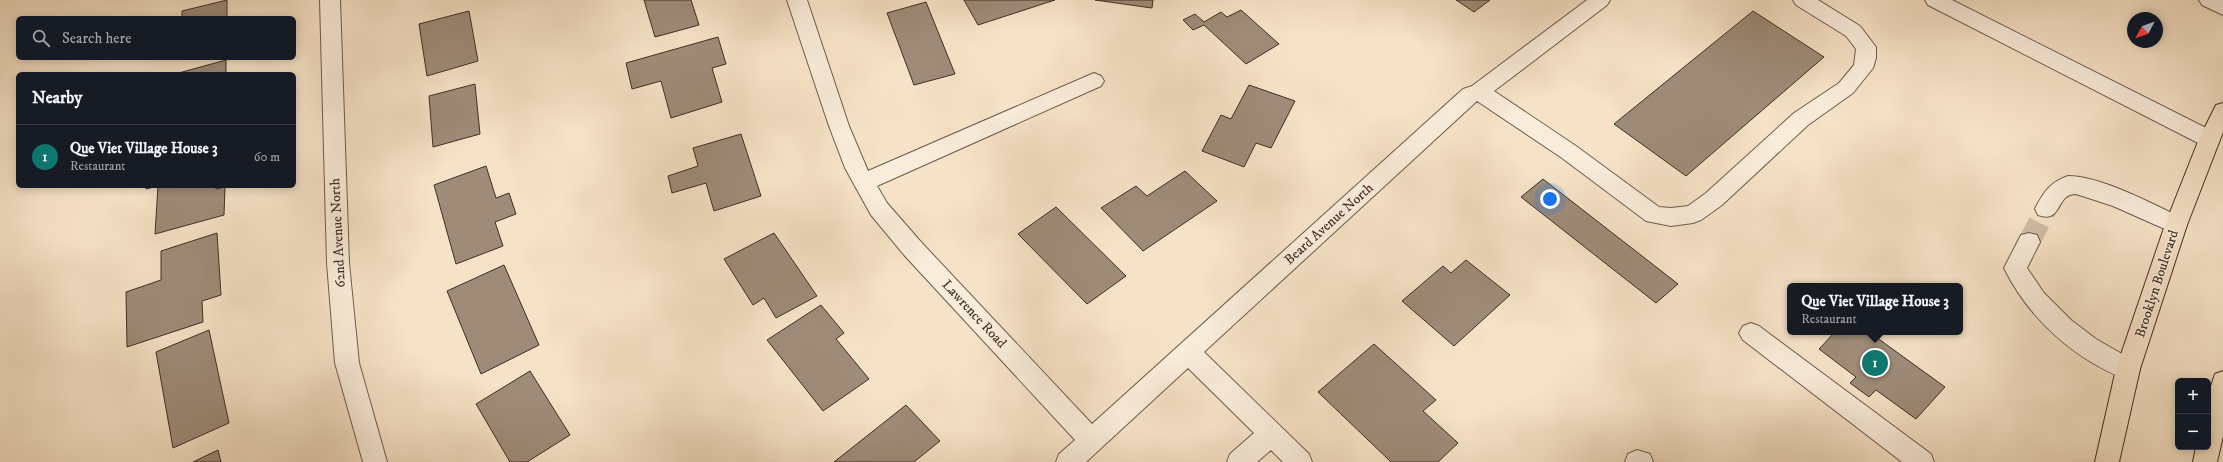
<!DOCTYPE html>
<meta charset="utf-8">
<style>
body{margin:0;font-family:"IM FELL DW Pica",serif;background:#242831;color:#f1f3f6}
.controls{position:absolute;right:12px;bottom:12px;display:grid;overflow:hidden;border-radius:6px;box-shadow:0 2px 10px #0003}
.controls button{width:36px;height:36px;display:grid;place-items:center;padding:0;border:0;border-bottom:1px solid #363941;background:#171b24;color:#f1f3f6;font:20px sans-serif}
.compass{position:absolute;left:2127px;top:12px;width:36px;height:36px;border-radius:50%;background:#171b24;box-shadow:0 2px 10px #0003;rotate:229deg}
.you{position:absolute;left:1550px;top:199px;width:14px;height:14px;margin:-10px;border:3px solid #fff;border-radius:50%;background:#1a73e8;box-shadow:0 0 0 6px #1a73e833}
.badge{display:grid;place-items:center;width:26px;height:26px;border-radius:50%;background:#0f766e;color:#fff;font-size:13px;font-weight:700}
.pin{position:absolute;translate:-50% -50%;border:2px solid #fff;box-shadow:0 1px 4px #0006}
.popup{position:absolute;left:1787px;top:283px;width:176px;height:52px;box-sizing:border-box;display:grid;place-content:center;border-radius:6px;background:#171b24;filter:drop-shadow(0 1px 3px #0005);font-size:13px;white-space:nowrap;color:#9ea1a6}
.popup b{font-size:15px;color:#f1f3f6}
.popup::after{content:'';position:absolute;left:50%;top:100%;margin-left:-8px;border:8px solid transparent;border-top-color:#171b24}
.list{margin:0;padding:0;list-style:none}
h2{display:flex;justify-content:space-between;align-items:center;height:52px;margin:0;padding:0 16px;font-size:17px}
h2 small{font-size:13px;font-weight:400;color:#9ea1a6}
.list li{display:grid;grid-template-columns:26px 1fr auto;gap:12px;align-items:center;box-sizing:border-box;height:64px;padding:0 16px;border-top:1px solid #363941}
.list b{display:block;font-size:15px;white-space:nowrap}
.list p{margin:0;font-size:13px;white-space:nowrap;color:#9ea1a6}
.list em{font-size:13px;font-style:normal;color:#9ea1a6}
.icon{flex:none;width:22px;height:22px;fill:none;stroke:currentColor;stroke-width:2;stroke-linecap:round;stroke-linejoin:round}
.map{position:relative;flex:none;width:2223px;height:462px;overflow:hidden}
.search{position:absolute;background:#171b24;box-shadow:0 2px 10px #0003;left:16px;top:16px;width:280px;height:44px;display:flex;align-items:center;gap:10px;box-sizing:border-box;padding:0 14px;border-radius:6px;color:#9ea1a6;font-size:15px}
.panel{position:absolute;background:#171b24;box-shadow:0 2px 10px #0003;left:16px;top:72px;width:280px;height:116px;border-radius:6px}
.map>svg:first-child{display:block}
</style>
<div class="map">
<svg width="2223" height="462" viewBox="0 0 2223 462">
<rect width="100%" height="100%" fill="#f6e2c6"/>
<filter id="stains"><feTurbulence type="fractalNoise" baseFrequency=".005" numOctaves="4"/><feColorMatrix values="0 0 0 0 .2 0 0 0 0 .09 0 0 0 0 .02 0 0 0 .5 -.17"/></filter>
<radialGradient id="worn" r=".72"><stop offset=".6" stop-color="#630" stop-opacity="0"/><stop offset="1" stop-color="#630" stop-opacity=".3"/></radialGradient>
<path fill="#9e8c79" stroke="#3e2e26" d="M227,0V18H182V11Z
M644,0H691L699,25L655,37Z
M964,0H1055L978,25Z
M1095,0H1153L1152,8Z
M1456,0H1490L1474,12Z
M926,2L955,74L914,85L887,13Z
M1241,10L1279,44L1246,64L1204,25L1193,30L1183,20L1195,14L1204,22L1221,12L1227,17Z
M469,11L478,61L427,76L419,24Z
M1753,11L1824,57L1686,176L1614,124Z
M718,37L726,64L712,68L722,102L671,118L661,81L632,89L626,63Z
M226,60V74H175Z
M475,84L480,134L433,147L429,96Z
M1249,85L1295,101L1271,148L1256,143L1244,167L1202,151L1221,115L1231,119Z
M741,134L761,196L714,211L706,183L672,193L668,176L698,166L693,148Z
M486,166L496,198L509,193L516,214L495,222L503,246L456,264L434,185Z
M1185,171L1217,201L1143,251L1101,208L1136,186L1147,196Z
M1543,179L1678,284L1656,303L1521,197Z
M146,186H216V189L225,187L224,215L155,234L158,186L146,189Z
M1056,207L1126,276L1087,304L1018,234Z
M217,233L221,295L202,301L203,322L127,347L126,292L161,280V251Z
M774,233L817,296L776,318L764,298L753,305L724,259Z
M1466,260L1510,295L1454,346L1402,301L1443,266L1451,273Z
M504,265L539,345L481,374L447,291Z
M821,305L844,333L836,339L869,379L823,411L767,340Z
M209,330L229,423L173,448L156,352Z
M1835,332H1869L1945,387L1916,419L1876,390L1869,397L1850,383L1856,377L1819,349Z
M1374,344L1436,400L1423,411L1458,443L1438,462H1391L1318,392Z
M530,371L570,435L527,462H510L476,404Z
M906,405L940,441L914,462H834Z
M218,450L221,462H193Z"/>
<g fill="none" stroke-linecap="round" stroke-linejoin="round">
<path stroke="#d1bea6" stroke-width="22" stroke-dasharray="22 11" stroke-linecap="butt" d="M2029,242L2046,209"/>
<defs>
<path id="minor" d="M320,0H340L349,263L359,363L387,462H363L335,363L327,263Z
M787,0H807L849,126L868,171L1087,76L1094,73L1101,76L1104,81L1101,86L877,186L887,203L921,242L1092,424L1463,89L1472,86L1587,0H1610L1607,5L1494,91L1576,146L1659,207L1671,208L1688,206L1706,193L1794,113L1839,83L1854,65L1856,49L1846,36L1796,5L1793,0H1818L1860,26L1876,47V58L1873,68L1853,93L1808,125L1722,205L1701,220L1693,223L1671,226L1646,221L1562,158L1477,101L1204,352L1309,454L1312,462H1283L1271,450L1257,462H1227L1230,454L1254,433L1188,368L1086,462H1056L1059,454L1075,440L905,256L871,215L845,168L829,126Z
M1925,0H1952L2216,133L2219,139L2216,145L2209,147L2202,145L1928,5Z
M2199,0H2223V15L2202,5Z
M2068,176C2101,176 2153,204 2184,219L2187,225L2184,231L2176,234L2113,206L2076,194C2055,194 2063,224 2038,215L2035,209C2043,193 2050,182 2068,176Z
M2029,233L2037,235L2040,242L2027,268L2044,293L2071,320L2096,339L2136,362L2140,369L2136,376L2128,380C2075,360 2029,319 2004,268L2021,235Z
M1751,323L1759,326L1931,454L1934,462H1902L1743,340L1739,333L1743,326Z
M1637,450L1650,454L1653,462H1625L1628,454Z"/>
<path id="major" d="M2223,103V132L2187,225L2140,369L2119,462H2095L2116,369L2165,225L2199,139L2216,105Z
M2223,371V436L2217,462H2193L2196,447H2208V395L2215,374Z"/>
</defs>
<use href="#minor" stroke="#6c5b4e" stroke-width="2"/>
<use href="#major" stroke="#3e2e26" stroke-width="2"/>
<use href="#minor" fill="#f9ecda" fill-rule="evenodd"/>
<use href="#major" fill="#f6e2c6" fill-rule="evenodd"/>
</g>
<g text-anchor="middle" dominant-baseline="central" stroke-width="3" stroke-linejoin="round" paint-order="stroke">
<g font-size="14" fill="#3e2e26" stroke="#f9ecda">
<text transform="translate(1329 224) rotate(-42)">Beard Avenue North</text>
<text transform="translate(338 233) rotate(-93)">62nd Avenue North</text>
<text transform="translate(2157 284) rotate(-72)">Brooklyn Boulevard</text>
<text transform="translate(974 314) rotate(47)">Lawrence Road</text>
</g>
</g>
<rect width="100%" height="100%" filter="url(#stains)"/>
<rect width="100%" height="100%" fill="url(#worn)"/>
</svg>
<div class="controls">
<button>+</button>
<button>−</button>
</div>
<svg class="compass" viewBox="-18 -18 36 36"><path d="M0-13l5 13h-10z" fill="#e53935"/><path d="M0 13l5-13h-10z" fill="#9ea1a6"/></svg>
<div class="you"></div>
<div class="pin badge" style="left:1875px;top:363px">1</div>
<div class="popup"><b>Que Viet Village House 3</b>Restaurant</div>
<div class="search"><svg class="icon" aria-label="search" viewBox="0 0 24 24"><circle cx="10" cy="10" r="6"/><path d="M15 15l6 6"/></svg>Search here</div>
<section class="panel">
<h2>Nearby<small></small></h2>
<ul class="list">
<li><span class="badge">1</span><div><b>Que Viet Village House 3</b><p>Restaurant</p></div><em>60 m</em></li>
</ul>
</section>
</div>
